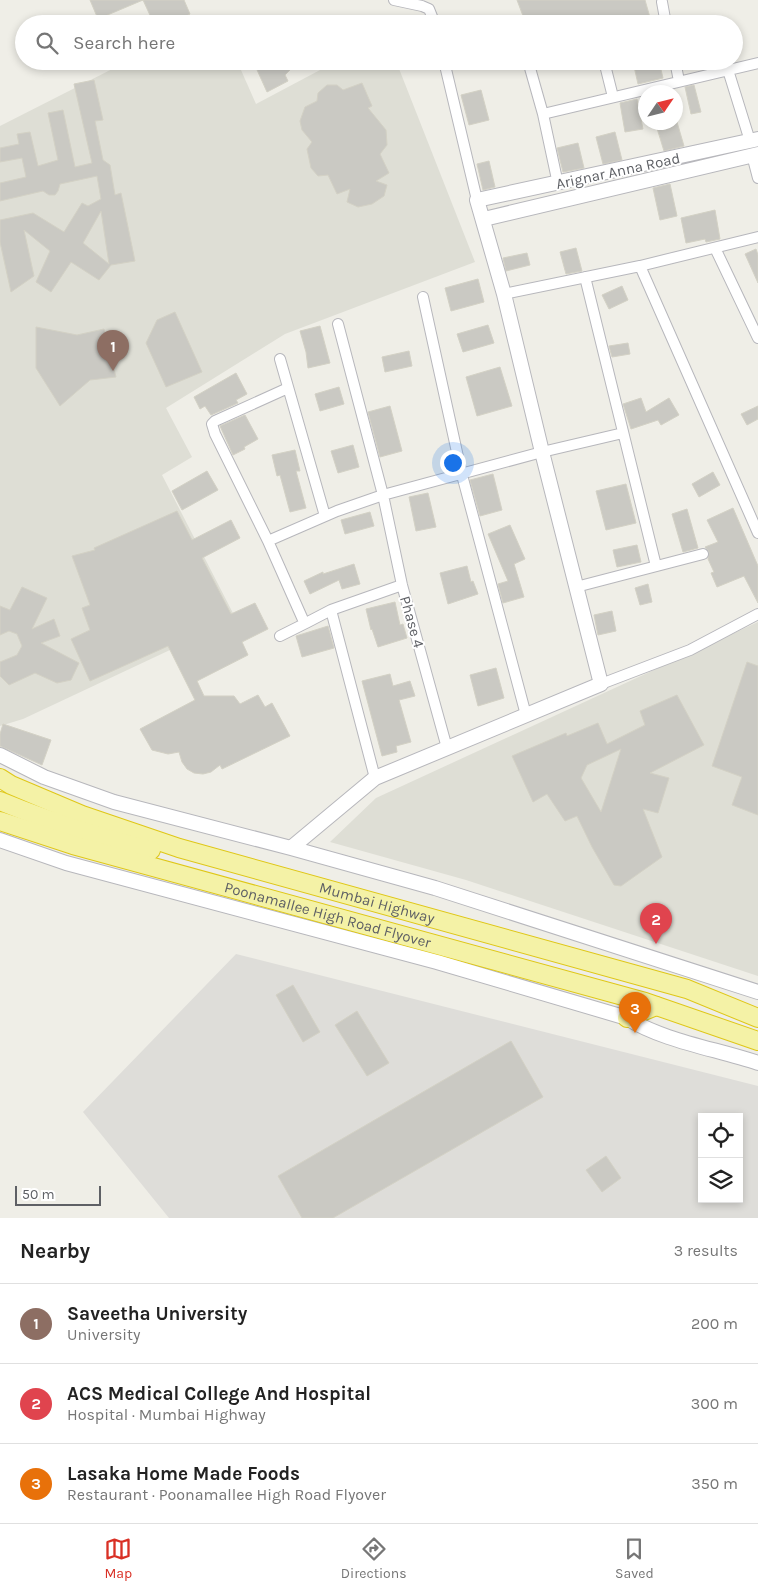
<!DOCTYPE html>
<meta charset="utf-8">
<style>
body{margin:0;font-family:Karla,sans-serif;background:#f6f6f6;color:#222}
.controls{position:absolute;right:15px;bottom:15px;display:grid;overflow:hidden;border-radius:0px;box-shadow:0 2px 8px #0003}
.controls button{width:45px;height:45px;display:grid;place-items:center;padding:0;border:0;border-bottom:1px solid #e0e0e0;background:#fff;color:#222;font:25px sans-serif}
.compass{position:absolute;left:638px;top:85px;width:45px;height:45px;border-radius:50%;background:#fff;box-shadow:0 2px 8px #0003;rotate:55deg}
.scale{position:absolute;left:15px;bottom:12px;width:86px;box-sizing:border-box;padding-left:5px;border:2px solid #5e6065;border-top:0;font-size:14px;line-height:18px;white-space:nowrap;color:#5e6065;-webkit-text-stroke:4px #fff;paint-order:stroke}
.you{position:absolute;left:452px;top:462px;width:18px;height:18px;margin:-12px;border:4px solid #fff;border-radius:50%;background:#1a73e8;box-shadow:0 0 0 8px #1a73e833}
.badge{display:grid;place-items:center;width:32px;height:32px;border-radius:50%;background:#d93025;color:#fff;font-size:16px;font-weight:700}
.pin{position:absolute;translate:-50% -41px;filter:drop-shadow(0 1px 2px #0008)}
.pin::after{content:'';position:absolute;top:26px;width:18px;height:15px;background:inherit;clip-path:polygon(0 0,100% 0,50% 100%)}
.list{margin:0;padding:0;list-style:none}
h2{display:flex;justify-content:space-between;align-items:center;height:65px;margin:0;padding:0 20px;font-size:21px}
h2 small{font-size:16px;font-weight:400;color:#767676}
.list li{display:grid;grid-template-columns:32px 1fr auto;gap:15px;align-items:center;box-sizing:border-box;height:80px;padding:0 20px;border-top:1px solid #e0e0e0}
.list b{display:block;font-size:19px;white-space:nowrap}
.list p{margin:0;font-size:16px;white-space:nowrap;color:#767676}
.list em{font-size:16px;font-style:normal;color:#767676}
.icon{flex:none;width:28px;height:28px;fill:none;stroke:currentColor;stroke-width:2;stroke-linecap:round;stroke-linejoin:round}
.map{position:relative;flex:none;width:758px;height:1218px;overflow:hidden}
.search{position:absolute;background:#fff;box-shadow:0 2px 8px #0003;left:15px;right:15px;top:15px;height:55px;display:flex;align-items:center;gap:12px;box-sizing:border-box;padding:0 18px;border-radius:28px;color:#767676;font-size:19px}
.sheet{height:305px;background:#fff}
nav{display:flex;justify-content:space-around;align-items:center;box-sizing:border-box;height:70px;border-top:1px solid #e0e0e0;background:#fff;font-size:14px;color:#767676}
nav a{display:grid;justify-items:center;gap:2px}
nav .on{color:#d93025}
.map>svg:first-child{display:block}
</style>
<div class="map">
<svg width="758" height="1218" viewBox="0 0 758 1218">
<rect width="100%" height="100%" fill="#efeee7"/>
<path fill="#deddd9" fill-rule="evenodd" d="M236,954L758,1086V1218H169L83,1112ZM702,1117H739V1199H702Z"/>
<path fill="#deded5" d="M128,61H237L256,104L337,61H396L475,262L285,334L166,408L192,457L162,475L236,619L23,719L0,726V126Z
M758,622V976L466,880L330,842L376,798Z"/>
<path fill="#cac9c3" stroke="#d3d1c5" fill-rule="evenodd" d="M90,0H184L190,14L169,24H154L143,0L98,19Z
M517,0H645L651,21L643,24H625L622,15L597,24H526Z
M253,61H289L292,68L285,75L288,81L267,92Z
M639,61H659L663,78L638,84L633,62Z
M94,80L103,120L95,121L103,160L110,165L115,195L121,193L135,261L111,265L99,280L71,262L51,292L36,282L50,251L24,230L34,276L11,292L0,242V220L33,213L64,232L82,203L88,206L101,199L97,176L60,184L58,191L55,195H49L43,191L0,201V183L26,177L22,158L0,162V148L19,144L17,134L30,132L38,166L58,160L48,113L63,110L75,167L92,163L74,84ZM101,211L109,264L83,243Z
M362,83L372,106L368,108L386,130L387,145L380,154L389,173L376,181L387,185L384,196L372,204L358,207L347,202L350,189L337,194L328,175L318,176L311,168L307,149L312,142L302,130L300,121L305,107L317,101L318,93L327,85H337L343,90Z
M694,85L701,112L691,114L685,87Z
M481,90L489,120L469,125L461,95Z
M637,99L643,129L625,132L620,103Z
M665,122H677L684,146L664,151L656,125Z
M615,132L622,160L603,164L596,137Z
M578,143L584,168L563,172L557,148Z
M489,161L495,187L483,190L477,164Z
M670,184L677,216L660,220L653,188Z
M715,210L720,239L706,242L705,239L686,243L681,218Z
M576,248L582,271L566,274L560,252Z
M756,249L758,255V283L745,254Z
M527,253L530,265L506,271L503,258Z
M478,279L484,302L451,311L445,288Z
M622,286L628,300L609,309L602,295Z
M175,312L202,372L166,387L146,343L157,320Z
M488,325L494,343L463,352L457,334Z
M320,326L330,363L308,368L306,352L300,331Z
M36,327L77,335L104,329L116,377L90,380L60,406L36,368Z
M628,343L630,354L612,357L609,346Z
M409,351L412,366L385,372L382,357Z
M500,367L512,406L477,416L466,377Z
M236,373L247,394L236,400L238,403L211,415L205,406L200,409L194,397Z
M339,387L344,404L320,411L315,394Z
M641,398L646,412L669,398L679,415L661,425L658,420L631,429L623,404Z
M390,406L402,451L380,457L368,412Z
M758,406V419L747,425L741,414Z
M245,415L258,439L244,447L245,449L233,455L220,426Z
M353,445L359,467L338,473L331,451Z
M295,450L300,471H296L306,508L290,512L280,475L277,476L272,455Z
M207,471L218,490L182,510L172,491Z
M713,472L720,485L699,497L692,484Z
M493,474L502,510L480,516L470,480Z
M626,484L636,523L606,530L596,491Z
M428,493L436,527L416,531L409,497Z
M733,508L758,566V603L744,576L717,587L711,573L714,572L708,559L709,552L705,547L718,542L707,520Z
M687,509L698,548L683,552L672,514Z
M177,511L192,540L231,520L240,538L202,558L231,614L255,603L268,629L242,642L248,655L197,681L204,696H234L240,704L258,695L265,707L272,703L290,736L222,769L220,765L211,772L203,774L194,773L187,769L182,762L179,752L168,754L152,750L140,729L195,700L168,646L90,681L71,639L90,630L82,608L90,605L72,556L95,550L94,548Z
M370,512L374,526L345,534L341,520Z
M510,525L525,559L514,564L524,597L503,603L498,584L508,581L488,534Z
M637,545L641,562L617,567L613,550Z
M354,564L360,584L342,589L339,580L310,594L304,581L323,572V574Z
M467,566L471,582L473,581L478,594L448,604L440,573Z
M648,584L652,602L640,605L635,588Z
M22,587L47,598L32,629L54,619L60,636L41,643L79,663L71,680L57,683L35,673L9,685L0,676V662L17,655L22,646L17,634L9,631L0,635V606L10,610Z
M395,602L400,625L403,624L407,638L378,647L372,629L371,630L366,609Z
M612,611L616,631L598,635L594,615Z
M328,626L334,648L302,657L296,636Z
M747,662L758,666V815L732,805L742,777L712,766Z
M496,668L504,698L478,706L470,675Z
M390,674L393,686L410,681L415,696L399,700L411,742L396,746L397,752L382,756L362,681Z
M677,695L704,745L650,773L669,778L658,813L643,809L662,857L621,886L614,885L592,847L577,816L565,821L547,794L533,802L512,756L566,733L567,736L598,723L607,744L645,725L640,711ZM621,749L601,812L581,778L587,765Z
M3,724L51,740L42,765L0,746V734Z
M293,985L320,1032L303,1042L276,995Z
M357,1011L389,1063L367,1076L335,1025Z
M511,1041L543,1097L333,1218H302L278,1176Z
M606,1156L621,1178L602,1192L586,1170Z"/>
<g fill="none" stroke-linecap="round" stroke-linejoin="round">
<defs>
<path id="minor" d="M394,0L422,6L429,9L435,24
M662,2L666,24
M444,61L477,200
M528,61L543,114L758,63
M604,61L613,97
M675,61L679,81
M728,70L750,141
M543,114L558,184
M752,155L758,178
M715,248L758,338
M640,266L758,237
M585,277L656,566
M504,294L640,266L758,533
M423,297L462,475L526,715
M338,324L383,495L402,585L447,748
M280,359L325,516
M268,541L215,434L212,424L215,421L288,388
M576,587L703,554
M331,610L402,585
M280,636L306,623
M601,684L690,650L758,614
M375,778L331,610L306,623L304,622L268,541L337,511L383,495L542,452L623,433"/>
<path id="tertiary" d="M484,219L758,154
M0,755L44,777L114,802L291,848L435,888L758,992
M0,840L66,863L437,962L627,1018C663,1041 717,1049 758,1063
M291,848L375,778L601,684L542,452L504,294L477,200L758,139"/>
<g id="trunk">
<path id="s1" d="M0,778L11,785L82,815L179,848L687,989L758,1018"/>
<path d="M0,801C49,821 99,838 151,850"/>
<path id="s2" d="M0,821L73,845L645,1002L758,1041"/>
<path d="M627,1018L656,1006"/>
</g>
</defs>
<use href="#minor" stroke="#b7b7bc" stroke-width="12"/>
<use href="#tertiary" stroke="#b7b7bc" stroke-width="16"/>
<use href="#trunk" stroke="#dfc717" stroke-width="20"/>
<use href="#minor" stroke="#fff" stroke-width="10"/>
<use href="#tertiary" stroke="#fff" stroke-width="14"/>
<use href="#trunk" stroke="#f4f2a6" stroke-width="18"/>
</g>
<g text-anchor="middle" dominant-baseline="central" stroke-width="4" stroke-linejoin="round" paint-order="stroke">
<g font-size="15" fill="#5e6065" stroke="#fff">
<text transform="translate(618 171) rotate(-12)">Arignar Anna Road</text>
<text transform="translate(412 622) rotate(74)">Phase 4</text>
<text stroke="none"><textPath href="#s1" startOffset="398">Mumbai Highway</textPath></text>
<text stroke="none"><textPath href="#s2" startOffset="341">Poonamallee High Road Flyover</textPath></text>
</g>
</g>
</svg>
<div class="controls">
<button><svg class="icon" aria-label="locate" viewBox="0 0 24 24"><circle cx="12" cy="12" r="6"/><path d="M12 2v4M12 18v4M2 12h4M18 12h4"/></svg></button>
<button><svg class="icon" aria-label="layers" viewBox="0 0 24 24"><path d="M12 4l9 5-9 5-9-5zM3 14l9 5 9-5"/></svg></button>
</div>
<svg class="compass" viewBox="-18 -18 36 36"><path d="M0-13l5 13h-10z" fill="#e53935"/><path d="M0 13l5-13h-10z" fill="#767676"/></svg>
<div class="scale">50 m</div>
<div class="you"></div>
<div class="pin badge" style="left:113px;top:371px;background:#8d6e63">1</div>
<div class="pin badge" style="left:656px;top:944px;background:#e0444e">2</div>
<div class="pin badge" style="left:635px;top:1033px;background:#e8710a">3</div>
<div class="search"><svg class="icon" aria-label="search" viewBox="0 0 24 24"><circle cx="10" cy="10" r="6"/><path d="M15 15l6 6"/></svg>Search here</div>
</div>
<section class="sheet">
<h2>Nearby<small>3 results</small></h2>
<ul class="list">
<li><span class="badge" style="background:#8d6e63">1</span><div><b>Saveetha University</b><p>University</p></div><em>200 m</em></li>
<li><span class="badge" style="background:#e0444e">2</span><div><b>ACS Medical College And Hospital</b><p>Hospital · Mumbai Highway</p></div><em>300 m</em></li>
<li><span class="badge" style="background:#e8710a">3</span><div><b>Lasaka Home Made Foods</b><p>Restaurant · Poonamallee High Road Flyover</p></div><em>350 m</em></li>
</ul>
</section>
<nav>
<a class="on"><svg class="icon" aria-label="map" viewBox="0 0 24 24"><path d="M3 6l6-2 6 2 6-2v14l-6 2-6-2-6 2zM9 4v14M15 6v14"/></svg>Map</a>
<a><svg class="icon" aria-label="directions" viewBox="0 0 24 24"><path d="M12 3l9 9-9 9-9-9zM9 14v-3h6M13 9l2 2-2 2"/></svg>Directions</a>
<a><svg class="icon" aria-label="saved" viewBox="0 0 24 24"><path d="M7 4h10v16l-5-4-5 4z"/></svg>Saved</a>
</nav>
